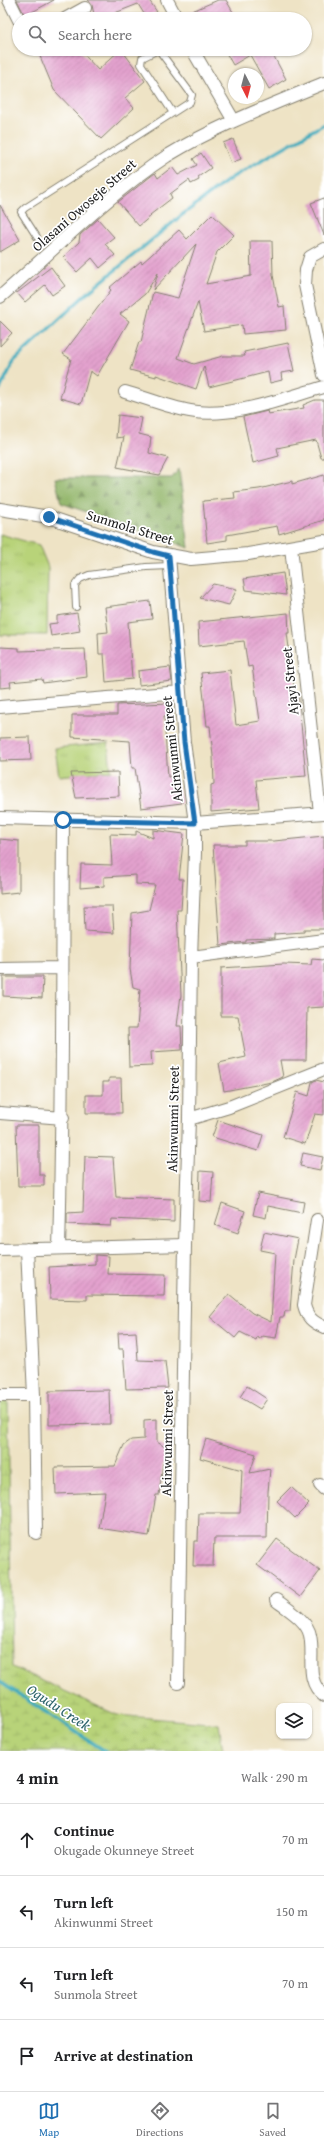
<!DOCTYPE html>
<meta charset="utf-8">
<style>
body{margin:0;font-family:"Gentium Book Plus",serif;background:#f2f2f2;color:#202124}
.controls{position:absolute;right:12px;bottom:12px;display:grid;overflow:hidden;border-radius:8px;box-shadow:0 1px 3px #0004}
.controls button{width:36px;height:36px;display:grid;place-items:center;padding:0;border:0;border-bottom:1px solid #e0e0e0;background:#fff;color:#202124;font:20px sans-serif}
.compass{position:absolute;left:228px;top:68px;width:36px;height:36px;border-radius:50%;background:#fff;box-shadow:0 1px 3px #0004;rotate:174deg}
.stop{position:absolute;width:12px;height:12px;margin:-9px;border:3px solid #1f6fb2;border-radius:50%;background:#fff}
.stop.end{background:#1f6fb2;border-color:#fff;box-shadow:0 1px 4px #0008}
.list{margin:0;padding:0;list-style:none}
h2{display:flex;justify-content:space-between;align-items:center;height:52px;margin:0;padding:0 16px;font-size:17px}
h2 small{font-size:13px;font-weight:400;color:#757577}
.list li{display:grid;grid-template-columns:26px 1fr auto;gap:12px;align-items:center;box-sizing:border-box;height:72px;padding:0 16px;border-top:1px solid #e0e0e0}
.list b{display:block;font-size:15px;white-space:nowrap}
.list p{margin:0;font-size:13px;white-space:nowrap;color:#757577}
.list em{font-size:13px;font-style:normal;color:#757577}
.icon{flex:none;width:22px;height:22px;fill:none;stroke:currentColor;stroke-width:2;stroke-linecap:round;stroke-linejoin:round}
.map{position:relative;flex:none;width:324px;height:1751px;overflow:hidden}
.search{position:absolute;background:#fff;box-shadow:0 1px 3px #0004;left:12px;right:12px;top:12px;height:44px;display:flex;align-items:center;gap:10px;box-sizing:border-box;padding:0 14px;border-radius:22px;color:#757577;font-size:15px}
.sheet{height:340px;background:#fff}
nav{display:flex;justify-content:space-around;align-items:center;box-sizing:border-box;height:56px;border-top:1px solid #e0e0e0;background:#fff;font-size:11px;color:#757577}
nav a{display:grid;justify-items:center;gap:2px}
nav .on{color:#1f6fb2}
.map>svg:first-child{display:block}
</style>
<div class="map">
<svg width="324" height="1751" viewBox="0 0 324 1751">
<defs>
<pattern id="forest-firs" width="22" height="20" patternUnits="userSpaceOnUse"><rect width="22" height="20" fill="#92b569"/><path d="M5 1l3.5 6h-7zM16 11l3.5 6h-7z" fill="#769256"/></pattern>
<pattern id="wetland-marsh" width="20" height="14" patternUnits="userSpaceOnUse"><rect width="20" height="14" fill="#b8d379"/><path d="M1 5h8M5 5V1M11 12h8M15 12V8" fill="none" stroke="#9eb568"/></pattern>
<pattern id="park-tufts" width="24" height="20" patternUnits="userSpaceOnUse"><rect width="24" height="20" fill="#b8d379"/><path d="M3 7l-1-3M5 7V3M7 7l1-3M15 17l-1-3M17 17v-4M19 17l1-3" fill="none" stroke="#9eb568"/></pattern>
<pattern id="building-hatch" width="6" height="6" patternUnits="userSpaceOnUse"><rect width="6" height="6" fill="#e3a1ce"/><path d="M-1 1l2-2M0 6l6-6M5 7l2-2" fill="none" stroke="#c28ab0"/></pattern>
</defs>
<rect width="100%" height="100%" fill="#fff"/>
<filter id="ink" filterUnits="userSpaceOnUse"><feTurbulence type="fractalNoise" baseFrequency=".025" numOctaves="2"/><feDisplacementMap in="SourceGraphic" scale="8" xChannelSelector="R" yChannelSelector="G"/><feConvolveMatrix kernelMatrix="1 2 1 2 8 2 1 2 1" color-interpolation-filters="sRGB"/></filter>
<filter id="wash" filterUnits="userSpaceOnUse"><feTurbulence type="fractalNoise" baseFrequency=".012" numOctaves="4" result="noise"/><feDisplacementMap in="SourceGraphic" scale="16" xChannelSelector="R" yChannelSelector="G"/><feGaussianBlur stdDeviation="0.9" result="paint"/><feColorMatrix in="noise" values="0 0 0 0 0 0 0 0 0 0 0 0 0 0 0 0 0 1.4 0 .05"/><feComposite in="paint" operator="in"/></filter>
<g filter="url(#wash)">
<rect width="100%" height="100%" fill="#eee3c5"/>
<path fill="url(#forest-firs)" stroke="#576842" d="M179,469L189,548L61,503L55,478H172Z"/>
<path fill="url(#wetland-marsh)" stroke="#6a784a" d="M0,1400H8L12,1667L117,1715L219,1724L223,1751H0Z"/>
<path fill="url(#park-tufts)" stroke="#6a784a" d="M0,534L39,545L48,567L47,635H0Z
M108,743L111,771L59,776L55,748Z"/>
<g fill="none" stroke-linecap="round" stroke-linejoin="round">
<path stroke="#3facbd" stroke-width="3.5" d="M0,389L14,361L84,296L182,215L231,178L324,124
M0,1682L105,1751"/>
</g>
<g id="blocks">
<path fill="url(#building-hatch)" d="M17,0H54L25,16Z
M88,0H149L157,12L146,17L138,4L115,13L117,19H95L92,5Z
M218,0H226L237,19H184L183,15Z
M37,49H79L98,70L121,49L145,81L125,98L134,108L101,139L54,90Z
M224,49H270L286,79L269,89L250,55L233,65Z
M233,139L241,159L231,163L223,143Z
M201,153L211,168L198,177L199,180L191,184L189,180L170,194L172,198L150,215L151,216L139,226L118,202L155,173L158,178L172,167L178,175L197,165L193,159Z
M324,198V235L311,203Z
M0,205L20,240L0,252Z
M212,214L234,235L217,252L206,284L251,276L250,241H272L273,275L279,307L284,306L286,330L243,334L242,325L204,331L198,302L178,358L194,364L223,356H245L244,352L288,343L294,371L281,373L282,380L270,383L268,372L209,387L204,366L196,389L156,375V377L130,370L139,342H141L153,292L178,298L196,244L153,290L158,273L145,294L120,314L129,321L97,376L90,371L81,404L60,398L71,359L63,354L111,290L109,288L141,261L142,263L179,230L187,239Z
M98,219L114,237L105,244L115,255L100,268L92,258L77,272L63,257L79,242L80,235Z
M51,267L65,286L52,295L45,285L25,302L17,293Z
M0,321L12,333L0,346Z
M315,400H324V458H321L316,440L277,448L279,456L253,463L243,417L267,411L268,414L304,408L303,405Z
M118,415L142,418L139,434L151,437L149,453L168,458L159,475L117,467L124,437L116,438Z
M324,475V520L279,534L277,526L227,535V540L207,543L203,501L235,498L234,492L259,489L292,481V484Z
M283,573L286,595L246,590L244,579Z
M213,584L237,589L229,605L200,598Z
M150,601L152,619L128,622L132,679L106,682L104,654H99L98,633L108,632L105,607Z
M77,613L80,631L51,636L49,624L57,623V616Z
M288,613L289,633H287L295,693L298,692L306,776L256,780L259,808L211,812V785L214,784L213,756L210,726H207L201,673L230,670L236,725L260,721L252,666L248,667L244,641L199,646L198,622Z
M0,647L19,648V651L85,649L87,677L43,683L42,679L10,682L11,687L0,688Z
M170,667L172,681L139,685L138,671Z
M170,703V713L164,716L168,777L175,776L182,803L141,808L135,768H132L130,741L72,737V715H117V705Z
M30,737L31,760L0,761V738Z
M118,772L119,796L76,798L71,773Z
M153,830L184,834L179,879H183L181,910H177L181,995L177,1026H181L182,1050L151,1052L152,1066L129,1067L128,1028H137L140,989L133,987L130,969L132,913L149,910L155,885L136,884V875L104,877V886L80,888L81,864L112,865L110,834L136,835V831L153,838Z
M324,836V929H304V932L274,934V939L246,940V942L220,945L213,845H245V841H274Z
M0,839L19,841V892L0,894Z
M84,906H112L114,933L85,931Z
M312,959L324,960V1007L307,1008L306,1060H280L283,1077L272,1082L224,1091L219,1063L246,1057L238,1016H221V968L284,964L311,965Z
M3,977H43L42,998L3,996Z
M109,1078H121L122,1113H86V1095H103V1082H109Z
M316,1080L324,1082V1115L315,1114L305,1144L283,1137L297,1092L309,1096L312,1082Z
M218,1120L263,1135L258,1151L212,1137Z
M16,1125H39V1175H44V1186H18Z
M303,1153L323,1157L320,1170L300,1166Z
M85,1156L113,1157L116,1197L174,1199V1222L112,1219L111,1226L67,1224V1213L83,1212Z
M200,1171L213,1172L211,1202L199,1201Z
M258,1193L304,1202L302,1213L268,1206L266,1218L253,1215Z
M222,1203L245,1211L238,1233L215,1225Z
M264,1232L298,1239L294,1260L290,1311H285L284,1317H280L276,1338L262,1336L260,1339L257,1337L256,1340L240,1332L235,1338L210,1317L229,1294L252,1313L271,1322L275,1253L260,1250Z
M95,1255L109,1256L108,1274L165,1275L164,1296L87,1295V1300L50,1299L49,1267L95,1264Z
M136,1332L138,1360L165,1361L168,1388L126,1389L123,1349H119L118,1333Z
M247,1386L267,1399L260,1409L240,1397Z
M109,1390L110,1424L49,1425V1391Z
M157,1419V1442L165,1447L166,1463H163L159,1495H156L149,1536L99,1528L105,1492L56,1494L55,1467L115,1466L124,1445L131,1440L144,1439V1420Z
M206,1439L256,1454L250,1473L270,1469L268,1492L267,1538H214L213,1566H193L194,1541H198L199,1513H240L242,1470L200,1458Z
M291,1487L309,1504L295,1518L277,1501Z
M277,1539L320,1571L300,1597L257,1565Z"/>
</g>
</g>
<g filter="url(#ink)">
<use href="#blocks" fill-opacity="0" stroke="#858070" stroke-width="1"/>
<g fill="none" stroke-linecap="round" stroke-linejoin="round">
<defs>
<path id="lane" d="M160,49L142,58L141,64L173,113
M37,237L21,212L25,208L190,102L192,95L161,53L160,49
M76,607L75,585L80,579L89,575L146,567L170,566"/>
<path id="street" d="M9,0L19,20
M167,0L177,19
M65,19L85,8
M192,49L234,121
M324,249L310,257L306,270L305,285L324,375
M0,297C54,250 107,195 167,156C216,126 271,105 324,83
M125,392C146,398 168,407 190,411C231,419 284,398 324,387
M0,509L49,517L153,552L191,559L248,554L324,541
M291,547L320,813
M169,556L184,742L195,823V853L191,957L189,1119L185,1245L178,1683
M0,707L180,692
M0,818L195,823L324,813
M191,957L324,940
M0,969L62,968
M0,1113L63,1118
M189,1119L229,1107L324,1069
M317,1220L304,1305C307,1317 312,1322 324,1327
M59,1248C63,1105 62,963 63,820
M27,1249L34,1395L36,1533
M0,1250L185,1245
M0,1395H34
M320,1485L324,1489
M276,1600C287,1609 307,1620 310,1635C315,1657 304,1680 324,1696"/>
</defs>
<use href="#lane" stroke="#858070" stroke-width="8"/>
<use href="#street" stroke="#858070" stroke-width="14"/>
<use href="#lane" stroke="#fff" stroke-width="6"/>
<use href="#street" stroke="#fff" stroke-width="12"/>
</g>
</g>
<g fill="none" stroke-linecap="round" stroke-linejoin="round" filter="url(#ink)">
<path stroke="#1f6fb2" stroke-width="5" d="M49,517L153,552L169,556L184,742L195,823L63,820"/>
</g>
<g text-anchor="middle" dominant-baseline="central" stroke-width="3.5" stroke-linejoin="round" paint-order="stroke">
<g font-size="14" fill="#1c1c1c" stroke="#fff">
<text transform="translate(84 205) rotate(-41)">Olasani Owoseje Street</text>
<text transform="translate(130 527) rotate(17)">Sunmola Street</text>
<text transform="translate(290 681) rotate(-96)">Ajayi Street</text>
<text transform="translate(172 749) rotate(-96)">Akinwunmi Street</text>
<text transform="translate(173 1119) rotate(-89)">Akinwunmi Street</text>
<text transform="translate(167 1443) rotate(-89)">Akinwunmi Street</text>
</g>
<g font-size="15" font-style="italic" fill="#2e646c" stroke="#fff">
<text transform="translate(59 1707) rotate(33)">Ogudu Creek</text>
</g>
</g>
</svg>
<div class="controls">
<button><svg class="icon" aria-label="layers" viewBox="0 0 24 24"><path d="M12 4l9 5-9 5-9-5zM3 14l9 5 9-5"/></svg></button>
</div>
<svg class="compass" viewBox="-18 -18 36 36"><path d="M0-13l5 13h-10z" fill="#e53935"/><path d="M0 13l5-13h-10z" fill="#757577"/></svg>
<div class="stop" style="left:63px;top:820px"></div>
<div class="stop end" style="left:49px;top:517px"></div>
<div class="search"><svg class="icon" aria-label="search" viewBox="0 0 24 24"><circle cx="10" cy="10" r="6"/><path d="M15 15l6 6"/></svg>Search here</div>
</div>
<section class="sheet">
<h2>4 min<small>Walk · 290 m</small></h2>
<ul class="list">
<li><svg class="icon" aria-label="ahead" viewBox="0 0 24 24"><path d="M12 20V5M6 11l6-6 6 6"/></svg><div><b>Continue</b><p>Okugade Okunneye Street</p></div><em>70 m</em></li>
<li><svg class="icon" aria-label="left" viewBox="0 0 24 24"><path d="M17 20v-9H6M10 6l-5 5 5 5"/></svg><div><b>Turn left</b><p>Akinwunmi Street</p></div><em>150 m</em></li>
<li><svg class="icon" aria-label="left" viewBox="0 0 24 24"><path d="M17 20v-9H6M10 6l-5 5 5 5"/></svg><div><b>Turn left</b><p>Sunmola Street</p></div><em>70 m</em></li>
<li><svg class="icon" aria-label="arrive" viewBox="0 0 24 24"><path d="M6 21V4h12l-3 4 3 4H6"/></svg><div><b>Arrive at destination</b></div></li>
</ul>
</section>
<nav>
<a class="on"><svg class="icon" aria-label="map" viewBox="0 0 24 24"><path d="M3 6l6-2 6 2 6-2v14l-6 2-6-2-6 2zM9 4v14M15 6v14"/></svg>Map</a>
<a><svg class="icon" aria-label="directions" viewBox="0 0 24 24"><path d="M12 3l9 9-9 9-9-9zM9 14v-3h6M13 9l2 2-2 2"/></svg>Directions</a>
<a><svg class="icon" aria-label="saved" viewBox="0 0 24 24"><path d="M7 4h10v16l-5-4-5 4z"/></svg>Saved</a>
</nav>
